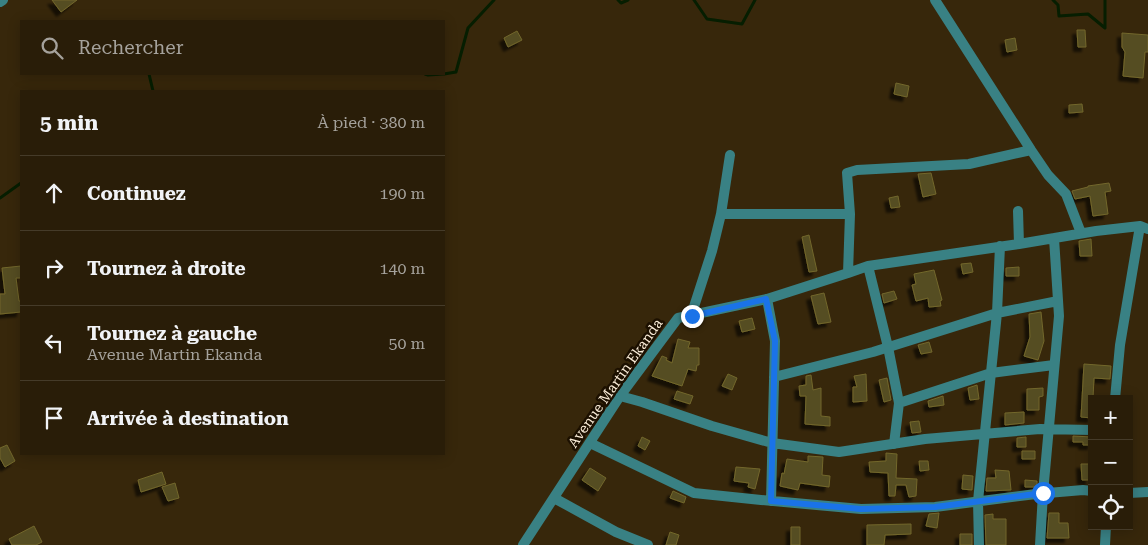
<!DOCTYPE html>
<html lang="fr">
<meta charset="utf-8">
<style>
body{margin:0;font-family:"Roboto Serif",serif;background:#352a16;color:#f1f3f6}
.controls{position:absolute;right:15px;bottom:15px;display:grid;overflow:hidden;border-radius:0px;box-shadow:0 2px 12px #0003}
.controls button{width:45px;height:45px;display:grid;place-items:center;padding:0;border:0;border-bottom:1px solid #453b29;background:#291d08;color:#f1f3f6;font:25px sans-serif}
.stop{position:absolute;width:15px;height:15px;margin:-11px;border:4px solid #1a73e8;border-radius:50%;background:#fff}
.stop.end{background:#1a73e8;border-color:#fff;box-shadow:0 1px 5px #0008}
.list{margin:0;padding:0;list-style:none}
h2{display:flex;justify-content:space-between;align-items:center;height:65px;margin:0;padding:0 20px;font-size:21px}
h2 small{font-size:16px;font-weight:400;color:#a5a29c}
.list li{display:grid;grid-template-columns:32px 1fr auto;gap:15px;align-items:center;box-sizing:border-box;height:75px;padding:0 20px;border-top:1px solid #453b29}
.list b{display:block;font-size:19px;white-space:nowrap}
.list p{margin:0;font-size:16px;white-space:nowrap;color:#a5a29c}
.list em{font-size:16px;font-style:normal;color:#a5a29c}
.icon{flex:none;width:28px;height:28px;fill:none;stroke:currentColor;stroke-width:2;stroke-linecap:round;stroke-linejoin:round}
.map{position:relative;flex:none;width:1148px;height:545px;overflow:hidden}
.search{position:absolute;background:#291d08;box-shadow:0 2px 12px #0003;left:20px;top:20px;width:425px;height:55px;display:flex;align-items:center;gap:12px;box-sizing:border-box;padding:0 18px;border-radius:0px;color:#a5a29c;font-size:19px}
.panel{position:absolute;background:#291d08;box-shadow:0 2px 12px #0003;left:20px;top:90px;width:425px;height:365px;border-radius:0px}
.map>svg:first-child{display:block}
</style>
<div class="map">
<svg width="1148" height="545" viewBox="0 0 1148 545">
<defs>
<filter id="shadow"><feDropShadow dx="-4.5" dy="4.5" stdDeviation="1" flood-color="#0009"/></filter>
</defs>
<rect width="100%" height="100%" fill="#37270b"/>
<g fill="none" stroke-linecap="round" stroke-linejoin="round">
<path stroke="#061e01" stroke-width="3" d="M618,0L621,3L628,0
M694,0L707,19L742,24L755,0
M1053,0L1058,5L1059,16L1088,14L1105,28V0
M149,74L153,91
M425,74L428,75L443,74
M444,74L456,72L468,28L494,0
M0,198L21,183"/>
</g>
<path fill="#554d21" stroke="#72672c" filter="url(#shadow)" d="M52,0H77L61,12Z
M1077,30H1085L1086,47H1078Z
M517,31L522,40L508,47L504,38Z
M1122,33L1148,35V52H1145L1143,78L1123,76L1125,52L1122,47Z
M1015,38L1017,50L1007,52L1005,40Z
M896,83L909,86L907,97L894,94Z
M1082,104L1083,112L1069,113V105Z
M931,173L936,194L923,197L918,174Z
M1109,183L1111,191L1105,192L1108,214L1093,216L1090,196L1075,199L1072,191L1088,187V186Z
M898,196L900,207L891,208L889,198Z
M809,235L817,271L809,272L802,237Z
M1091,239L1092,256H1080L1079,241Z
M971,263L973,272L963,274L961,264Z
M21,266V278H16L19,301H21V312L0,314V294H5L2,268Z
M1019,267V276H1006V268Z
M934,270L942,300L940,301L941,306L929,307L928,298L916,301L912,285L916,284L914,274Z
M894,291L897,299L884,303L882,294Z
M824,293L831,322L818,324L811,296Z
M1041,312L1044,341L1038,360L1024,356L1030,337L1029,314Z
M752,318L755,329L742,332L739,321Z
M678,339L690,342L688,348H699V365H697L696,371L688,369L682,386L652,376L662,356L667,358L666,360L672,363Z
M929,342L932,352L921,354L918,345Z
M1084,364L1111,366L1110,379L1094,378L1092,418L1081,417Z
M728,374L737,378L732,390L722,386Z
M866,374L867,401L853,402V387H857L854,376Z
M811,375L813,390L821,388V416L830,417V426L805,424L806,396H800L799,386L806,385V376Z
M887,378L891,400L884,402L879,380Z
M977,385L979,399L970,400L968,388Z
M1043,388V396L1039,397V410H1027V389Z
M677,391L693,396L690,404L674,399Z
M943,396L944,405L929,407L928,401Z
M1024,412V423L1005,425V413Z
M919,421L921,432L912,433L910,422Z
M1073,436L1092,437V445H1083V442H1073Z
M642,437L650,441L645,450L638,446Z
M1026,437V447H1017V438Z
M7,445L15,461L5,467L0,458V448Z
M1022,451H1035V459H1022Z
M886,453L897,454L896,478L917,479L916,496L909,497L906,485H896L895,496H889L888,473L870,472L869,462L886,461Z
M808,456L823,457L822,475L830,476L829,487L800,483L798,490L780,486L782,473L784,474L787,459L808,462Z
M919,461H928L929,470L920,471Z
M1081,464H1089L1090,480H1082Z
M736,467L760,469L755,489L748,487L749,483L734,481Z
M590,468L606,478L598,491L582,480Z
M995,470L1009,471L1011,490L986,491L987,478H996Z
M162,472L166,484L141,492L138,480Z
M963,475L973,476L972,490L962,489Z
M1025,480L1037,481V487H1025Z
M175,483L179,498L168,501L162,487Z
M673,491L686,497L684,503L670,498Z
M939,513L937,528L926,526L929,514Z
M1049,513H1059V523H1068L1069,538H1047Z
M993,514V519H1006V545H986L985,515Z
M911,524V534L885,535L884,545H867V525Z
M34,526L42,542L36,545H12L9,539Z
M791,527H800V545H791Z
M670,532L679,535L676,545H666Z
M960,534H972V545H960Z"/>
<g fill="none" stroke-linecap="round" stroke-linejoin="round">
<path stroke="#398184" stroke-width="10" d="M935,0L1031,150L1048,175L1066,194L1081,233
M0,2L3,0
M1018,211L1019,244
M721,214L730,155
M868,266L888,347L899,403L894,444
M848,273L868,266L1019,244L1096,231L1140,226L1148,229
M767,299L775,341L771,501
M691,316L712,251L721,214H850
M774,377L873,352L997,313L1058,301
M620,396L642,402L712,426L772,443L839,452L925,439L1040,429L1092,430
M1115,399L1120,345L1140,226
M899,403L991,373L1054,365
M590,443L694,493L761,500L861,509L935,507L1036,494L1083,490L1092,491
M1129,493L1148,492
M554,498L616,532L648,545
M523,545L620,396L678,318L767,299L848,273L850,214L847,173L857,170L969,164L1031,150
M979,545L978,501L997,313L1000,246
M1040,545L1043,493L1059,316L1054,238
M1105,545L1106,526"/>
</g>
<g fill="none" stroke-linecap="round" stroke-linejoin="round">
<path stroke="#1a73e8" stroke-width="6" d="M692,316L766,299L775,341L771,501L861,509L935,507L1043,493"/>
</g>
<g text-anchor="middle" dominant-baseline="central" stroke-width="5" stroke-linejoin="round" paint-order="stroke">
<g font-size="14" fill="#fceed9" stroke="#1c1000">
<text transform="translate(615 383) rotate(-55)">Avenue Martin Ekanda</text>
</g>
</g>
</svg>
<div class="controls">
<button>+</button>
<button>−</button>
<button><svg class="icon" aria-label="locate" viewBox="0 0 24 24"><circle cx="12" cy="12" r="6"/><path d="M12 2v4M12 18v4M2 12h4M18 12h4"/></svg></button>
</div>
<div class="stop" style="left:1043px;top:493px"></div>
<div class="stop end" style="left:692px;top:316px"></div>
<div class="search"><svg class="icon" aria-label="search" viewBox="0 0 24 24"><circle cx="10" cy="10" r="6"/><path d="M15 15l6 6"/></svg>Rechercher</div>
<section class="panel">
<h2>5 min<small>À pied · 380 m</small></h2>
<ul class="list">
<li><svg class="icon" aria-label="ahead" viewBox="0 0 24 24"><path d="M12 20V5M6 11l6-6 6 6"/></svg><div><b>Continuez</b></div><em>190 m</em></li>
<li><svg class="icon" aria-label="right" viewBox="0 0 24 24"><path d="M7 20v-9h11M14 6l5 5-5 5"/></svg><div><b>Tournez à droite</b></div><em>140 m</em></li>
<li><svg class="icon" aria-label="left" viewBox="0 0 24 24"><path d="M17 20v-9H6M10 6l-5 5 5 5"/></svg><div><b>Tournez à gauche</b><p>Avenue Martin Ekanda</p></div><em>50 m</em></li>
<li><svg class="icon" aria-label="arrive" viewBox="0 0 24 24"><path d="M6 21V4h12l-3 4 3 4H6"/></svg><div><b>Arrivée à destination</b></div></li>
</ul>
</section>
</div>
